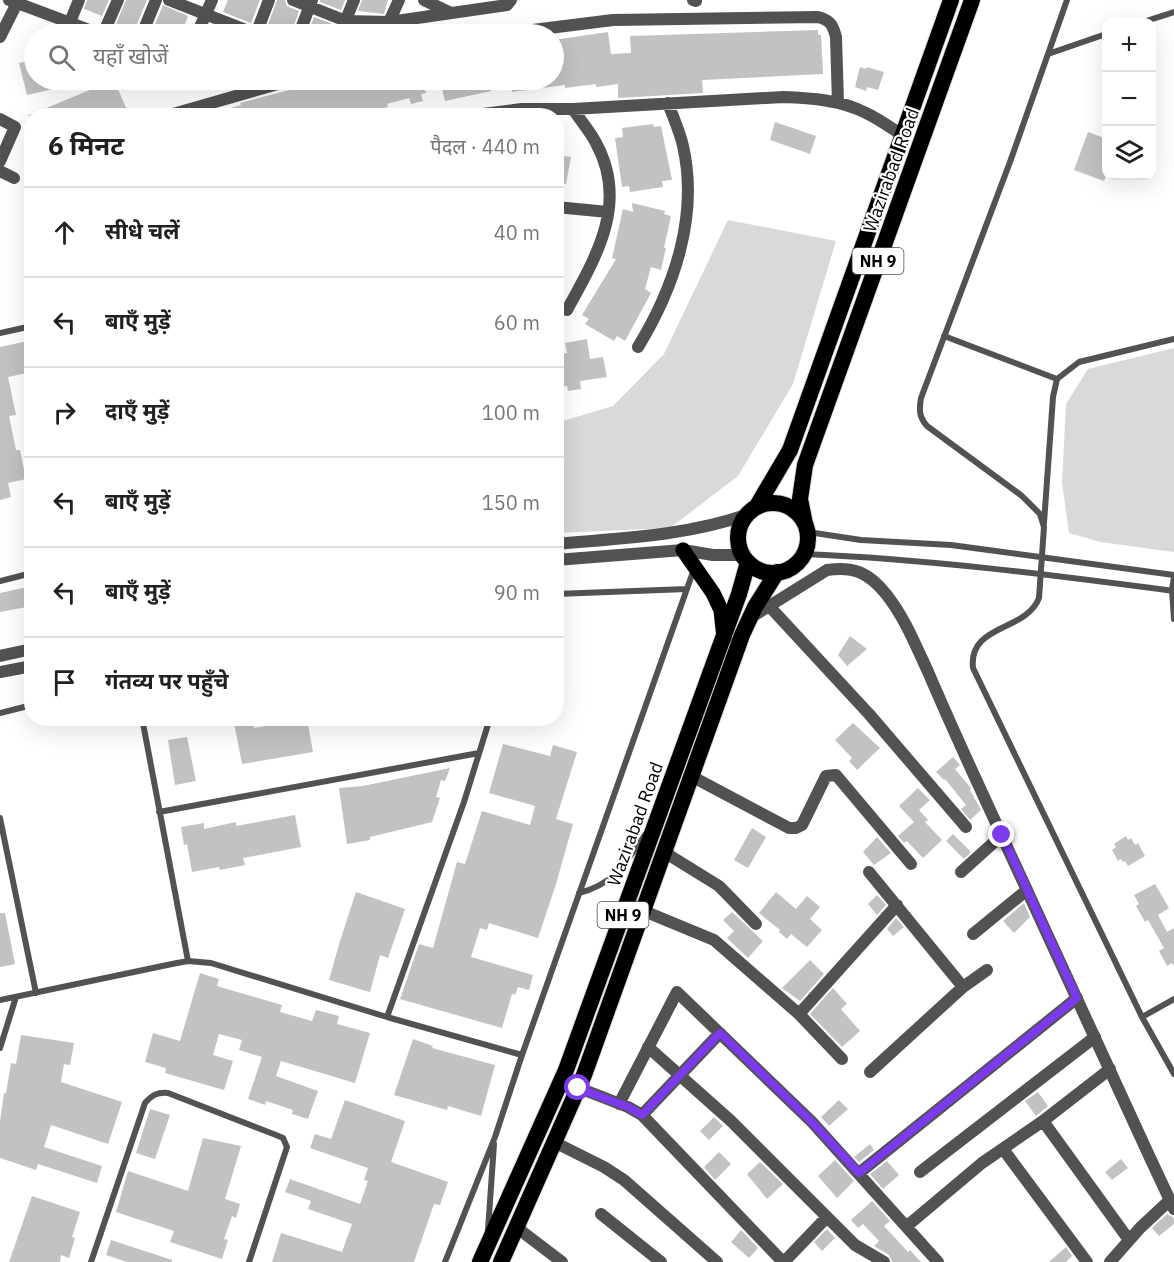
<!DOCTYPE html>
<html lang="hi">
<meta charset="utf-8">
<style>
body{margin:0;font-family:"IBM Plex Sans","Noto Sans Devanagari",sans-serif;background:#f2f2f2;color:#202124}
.controls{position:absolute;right:18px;top:18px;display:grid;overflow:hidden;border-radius:12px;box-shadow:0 6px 24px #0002}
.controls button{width:54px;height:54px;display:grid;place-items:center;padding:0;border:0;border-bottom:2px solid #e0e0e0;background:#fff;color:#202124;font:30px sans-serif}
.stop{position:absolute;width:18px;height:18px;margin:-14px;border:4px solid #7c3aed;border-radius:50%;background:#fff}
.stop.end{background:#7c3aed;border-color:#fff;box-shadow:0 2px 6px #0008}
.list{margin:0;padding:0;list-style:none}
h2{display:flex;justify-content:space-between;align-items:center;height:78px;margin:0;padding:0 24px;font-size:26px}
h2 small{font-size:20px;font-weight:400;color:#757577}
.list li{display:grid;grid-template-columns:39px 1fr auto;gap:18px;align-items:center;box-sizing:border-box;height:90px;padding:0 24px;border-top:2px solid #e0e0e0}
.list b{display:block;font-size:22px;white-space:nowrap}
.list em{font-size:20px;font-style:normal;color:#757577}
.icon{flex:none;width:33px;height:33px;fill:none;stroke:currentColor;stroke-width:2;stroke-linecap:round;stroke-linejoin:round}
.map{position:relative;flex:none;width:1174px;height:1262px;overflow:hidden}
.search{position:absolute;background:#fff;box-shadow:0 6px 24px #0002;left:24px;top:24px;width:540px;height:66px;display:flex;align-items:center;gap:15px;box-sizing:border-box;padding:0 21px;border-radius:33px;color:#757577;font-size:22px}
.panel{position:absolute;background:#fff;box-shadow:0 6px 24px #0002;left:24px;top:108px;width:540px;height:618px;border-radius:24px}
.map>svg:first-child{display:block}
</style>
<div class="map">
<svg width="1174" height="1262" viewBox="0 0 1174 1262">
<rect width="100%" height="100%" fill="#fff"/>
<path fill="#d9d9d9" d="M728,220L836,241L793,384L738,476L670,528L557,533L556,423L613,406L664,354Z
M1174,348V552L1100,542L1069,533L1062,482L1066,404L1088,369Z"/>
<path fill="#c2c2c2" d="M87,0H109L102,16L84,9Z
M126,0H147L134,31L116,24Z
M228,0H260L251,23L223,12Z
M277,0H285L287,6L299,11L291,34L265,33Z
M320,0H345L341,10L320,2Z
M362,0H388L384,14L358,11Z
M163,5L188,16L181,34H151Z
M314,17L335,25L332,34H308Z
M818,30V35H821L823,74L702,80L703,93L618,98V84L596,87V84L565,88V85L512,92L510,80H554V40L608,32L611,54L631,53L630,36Z
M34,60V80H75V84L27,95L19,63Z
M860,67L866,69L867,67L884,72L878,90L867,87L866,91L855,87Z
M114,80L127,110L113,116H27Z
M314,80H410L412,86L423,83L426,93L421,94L423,101L411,104L409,98L387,104L388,107L359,114L358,110L337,116H215V113L241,105L240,103L297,88L300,83Z
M447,80H488L491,91L445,101L441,85L448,84Z
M775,122L816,136L810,154L770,140Z
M653,124L654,127L661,126L672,180L662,181L663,187L630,192L629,186L622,187L615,138L623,137L622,128Z
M1088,132L1107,139V174L1104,181L1074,170Z
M556,155L571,157L566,184L556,182Z
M632,203L665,211L664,214L671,216L664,248H666L661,270L651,267L645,289L651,293L625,341L617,336L614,341L585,324L589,319L582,315L616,259L612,258L623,209L633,212Z
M587,339L590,359L603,357L607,377L580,381L581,389L568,391L567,386L556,388V355L567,353L565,343Z
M28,341L32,356V372L8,377L16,415L9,416L16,450H20L26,479L8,483L11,497L0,500V347Z
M32,586V606L0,612V593Z
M850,636L867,649L847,666L838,655Z
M253,719L254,728L307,719L313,752L242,764L234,723Z
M853,723L880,748L857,770L849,761L852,758L835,740Z
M187,737L196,781L175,785L168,740Z
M503,744L550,756L553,745L577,752L556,819L573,824L556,884L538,938L489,923L487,930L480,928L471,957L533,975L529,990L518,987L515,995L512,994L502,1028L400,999L419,944L433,948L457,862L465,864L482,811L530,825L535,806L489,793Z
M953,757L960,765L955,769L971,788L970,790L981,810L970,820L961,809L966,805L945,779L944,780L936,772Z
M450,768L445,781L441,780L436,797L440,798L432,822L370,837V840L347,844L339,788L363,786Z
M918,788L930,800L919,810L928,820L925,822L942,840L923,858L907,841L904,843L898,836L914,822L899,806Z
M295,815L301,847L243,858L245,865L220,870L219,867L192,872L187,844L184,845L181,827L204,823V829L236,822V826Z
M752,828L766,837L748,868L734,860Z
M953,834L971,852L964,859L946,841Z
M1126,836L1128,840L1131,838L1135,845L1138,843L1145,856L1128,866L1125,861L1123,862L1121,859L1118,861L1112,850L1116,847L1114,844Z
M877,837L891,853L874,865L863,852Z
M1155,884L1169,908L1158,915L1167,932L1174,928V966L1172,963L1167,966L1159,951L1164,948L1148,920L1145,922L1136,906L1139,904L1134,895Z
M356,892L405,909L388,958L380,955L370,992L329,980L340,941Z
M776,892L796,909L807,896L820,907L810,919L822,930L807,947L791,934L787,939L779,932L780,930L759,913Z
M877,895L886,905L877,915L868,904Z
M1024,903L1030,917L1014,933L1003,921Z
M732,912L763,941L748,958L727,938L734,931L723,920Z
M0,913H5L15,964L0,967Z
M896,918L904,927L893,936L887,929Z
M810,960L824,974L800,1001L782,988Z
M200,973L219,979L217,986L282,1005L280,1012L312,1021L316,1010L339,1016L337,1024L370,1033L355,1083L281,1061L276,1076L318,1091L308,1119L292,1114L293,1110L266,1101L265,1105L248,1099L262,1057L239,1050L242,1040L219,1034L213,1055L233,1061L224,1090L165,1073L166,1068L145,1062L153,1033L180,1041Z
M833,988L847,1004L841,1009L860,1031L842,1047L810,1014Z
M21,1035L74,1043L70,1065L64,1064L61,1082L122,1102L108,1144L51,1125L44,1147L102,1166L97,1183L38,1164L36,1170L0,1158V1121L4,1093H6L11,1063L16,1064Z
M413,1039L433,1046L432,1048L495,1065L481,1116L448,1106L447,1110L394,1095Z
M1038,1092L1048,1106L1036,1116L1025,1101Z
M345,1100L405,1121L391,1162L448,1182L440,1205L434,1204L414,1262H272L281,1233L342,1252L352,1224L308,1209L311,1201L285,1192L290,1179L360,1204L368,1181L364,1180L368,1168L310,1148L315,1134L331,1139Z
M839,1100L848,1109L829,1126L821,1117Z
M150,1109L170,1115L155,1159L136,1153Z
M714,1117L723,1126L709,1140L700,1131Z
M203,1138L241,1146L225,1199L240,1204L236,1218L232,1216L224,1239L228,1240L222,1259L170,1242L174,1231L116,1212L128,1171L188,1191Z
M870,1144L874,1150L859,1162L854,1157Z
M719,1152L731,1164L715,1180L704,1167Z
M1121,1159L1128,1168L1112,1180L1105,1172Z
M835,1160L854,1181L837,1198L818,1176Z
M887,1161L899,1175L883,1189L870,1174Z
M760,1162L783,1184L767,1199L747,1174Z
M32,1196L80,1212L72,1237L75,1238L69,1258L61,1255L60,1262H9Z
M872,1201L890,1221L884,1226L908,1252L910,1250L921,1262H892L889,1255L874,1246L879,1241L863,1224L858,1228L851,1220Z
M1167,1214L1174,1218V1224L1159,1236L1152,1228Z
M827,1229L835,1238L822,1251L814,1242Z
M741,1230L758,1248L749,1258L731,1242Z
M111,1240L172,1260V1262H127L106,1255Z
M1066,1247L1072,1256L1066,1262H1049Z"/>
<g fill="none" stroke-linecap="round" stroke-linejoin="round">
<defs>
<path id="primary" d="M683,550L713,593L721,610L724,638"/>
<path id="trunk" d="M738 538a35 35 0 1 1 70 0a35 35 0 1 1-70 0Z
M757,506L790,450L951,0
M805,524L800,499L805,465L972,0
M480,1262L566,1070L739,594L748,562
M501,1262L584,1075L742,635L755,607L777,572"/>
</defs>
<use href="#primary" stroke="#dbdbdb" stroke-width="16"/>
<use href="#trunk" stroke="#dbdbdb" stroke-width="18"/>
<path stroke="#525252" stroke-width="6" d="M1067,0L1010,162L921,398C919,410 919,417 927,426L1022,496L1040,514L1044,527L1039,598C1026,632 968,624 973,668L1142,1017L1174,1074
M1143,22L1174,12
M1048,54L1106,34
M0,333L32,326
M944,336L1057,379
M1044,523L1053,397L1057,379L1079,362L1174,339
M808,532L861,540L951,545L1174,575
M804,554C928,559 1051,575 1174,591
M1174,577L1172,590L1174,619
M0,581L32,573
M556,594L687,589
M0,713L32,705
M142,718L188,961
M159,812L479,753
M0,818L36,993
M579,893C615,884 625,863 645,835
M0,1000L172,964L188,961L211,963L387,1017L522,1055
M387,1017L464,802L490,718
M1142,1017L1174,999
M0,1048L16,997
M488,1230L494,1144
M91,1262L145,1103C152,1095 157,1092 168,1093L276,1135L283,1138L287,1147L249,1262
M445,1262L495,1137L522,1055L694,569"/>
<path stroke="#525252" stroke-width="12" d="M169,0L256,34
M293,0L346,21L389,22L399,0
M424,0L451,13
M693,0L696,1
M70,22L79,0
M389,22L507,5L511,0
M103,34L118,0
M142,34L156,0
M256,34L269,0
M299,34L312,0
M340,34L354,0
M501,34L613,20L818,17C830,20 833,25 836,37L838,103
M0,37L17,3
M166,116L292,80
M467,116L522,109H573L783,97C811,98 841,100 866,113C879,119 891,128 902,135
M0,119L15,127L0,161
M0,171L14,178
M556,207L608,212
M567,310C596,257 629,203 596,143C590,131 580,120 573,109
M638,347C674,288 699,216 683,146C680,132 673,117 668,103
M770,607L869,714L966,827
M691,776L789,828H796L802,825L826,776L836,775L911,864
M664,852L719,886L756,924
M869,872L963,987
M961,872L1002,835
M627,904L714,940L799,1014L842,1059
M973,934L1027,890
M799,1014L897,905
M648,1047L731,1121L855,1245L884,1262
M870,1072L963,987L987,970
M561,1081L628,1107L642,1115L783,1262
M619,1104L677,992L812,1122L938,1262
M642,1115L720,1033
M1043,1121L1129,1240
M554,1142L604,1167L624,1180L717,1262
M1003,1149L1087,1262
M920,1172L1095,1037
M859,1173L1077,998
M601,1214L661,1262
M907,1226L982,1163L1043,1121L1110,1069
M516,1227L562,1262
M784,1262L827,1217
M1110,1262L1140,1228L1170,1200"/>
<path stroke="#525252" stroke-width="12" d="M9,0L100,34
M197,34L212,0
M556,544C621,538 685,536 746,515
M556,560L683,550L713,555H742
M750,618L827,570C854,566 869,573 886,594C905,618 916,646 929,674C943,707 958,740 973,773C1040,918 1106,1064 1174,1209
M0,656L32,649
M0,672L32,666"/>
<use href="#primary" stroke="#000" stroke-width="15"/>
<use href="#trunk" stroke="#000" stroke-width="16"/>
</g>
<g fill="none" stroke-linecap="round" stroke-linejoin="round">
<path stroke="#7c3aed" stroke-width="8" d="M578,1088L628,1107L642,1115L720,1033L812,1122L859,1173L1077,998L1002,835"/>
</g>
<g text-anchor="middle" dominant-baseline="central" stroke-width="4.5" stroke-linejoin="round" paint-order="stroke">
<g fill="#fff" stroke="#4c4c4c" stroke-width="1.5">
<rect x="852.5" y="248" width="51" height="26" rx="4.5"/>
<rect x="597.5" y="902" width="51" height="26" rx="4.5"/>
</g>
<g font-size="16" font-weight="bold" fill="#000">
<text x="878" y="261">NH 9</text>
<text x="623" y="915">NH 9</text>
</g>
<g font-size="18" fill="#000" stroke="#fff">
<text transform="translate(891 170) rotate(-70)">Wazirabad Road</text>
<text transform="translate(635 824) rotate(-70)">Wazirabad Road</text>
</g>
</g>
</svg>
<div class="controls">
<button>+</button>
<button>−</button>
<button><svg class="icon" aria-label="layers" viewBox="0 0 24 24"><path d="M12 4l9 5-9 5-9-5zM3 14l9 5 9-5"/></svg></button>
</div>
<div class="stop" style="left:578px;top:1088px"></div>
<div class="stop end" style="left:1002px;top:835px"></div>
<div class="search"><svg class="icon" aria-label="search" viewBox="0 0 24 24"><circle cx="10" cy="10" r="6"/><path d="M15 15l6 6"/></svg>यहाँ खोजें</div>
<section class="panel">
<h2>6 मिनट<small>पैदल · 440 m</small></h2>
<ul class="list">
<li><svg class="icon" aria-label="ahead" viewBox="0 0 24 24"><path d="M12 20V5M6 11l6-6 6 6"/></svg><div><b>सीधे चलें</b></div><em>40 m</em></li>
<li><svg class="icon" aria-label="left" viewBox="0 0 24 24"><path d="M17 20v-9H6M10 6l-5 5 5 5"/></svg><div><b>बाएँ मुड़ें</b></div><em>60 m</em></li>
<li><svg class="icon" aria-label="right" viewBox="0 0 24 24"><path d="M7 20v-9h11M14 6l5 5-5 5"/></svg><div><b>दाएँ मुड़ें</b></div><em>100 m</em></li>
<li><svg class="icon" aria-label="left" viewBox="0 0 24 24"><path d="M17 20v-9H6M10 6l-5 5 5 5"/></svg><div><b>बाएँ मुड़ें</b></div><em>150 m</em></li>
<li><svg class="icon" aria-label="left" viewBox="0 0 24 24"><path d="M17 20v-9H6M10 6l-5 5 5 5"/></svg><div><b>बाएँ मुड़ें</b></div><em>90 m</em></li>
<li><svg class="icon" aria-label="arrive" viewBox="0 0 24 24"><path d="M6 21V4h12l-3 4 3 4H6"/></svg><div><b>गंतव्य पर पहुँचे</b></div></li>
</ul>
</section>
</div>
